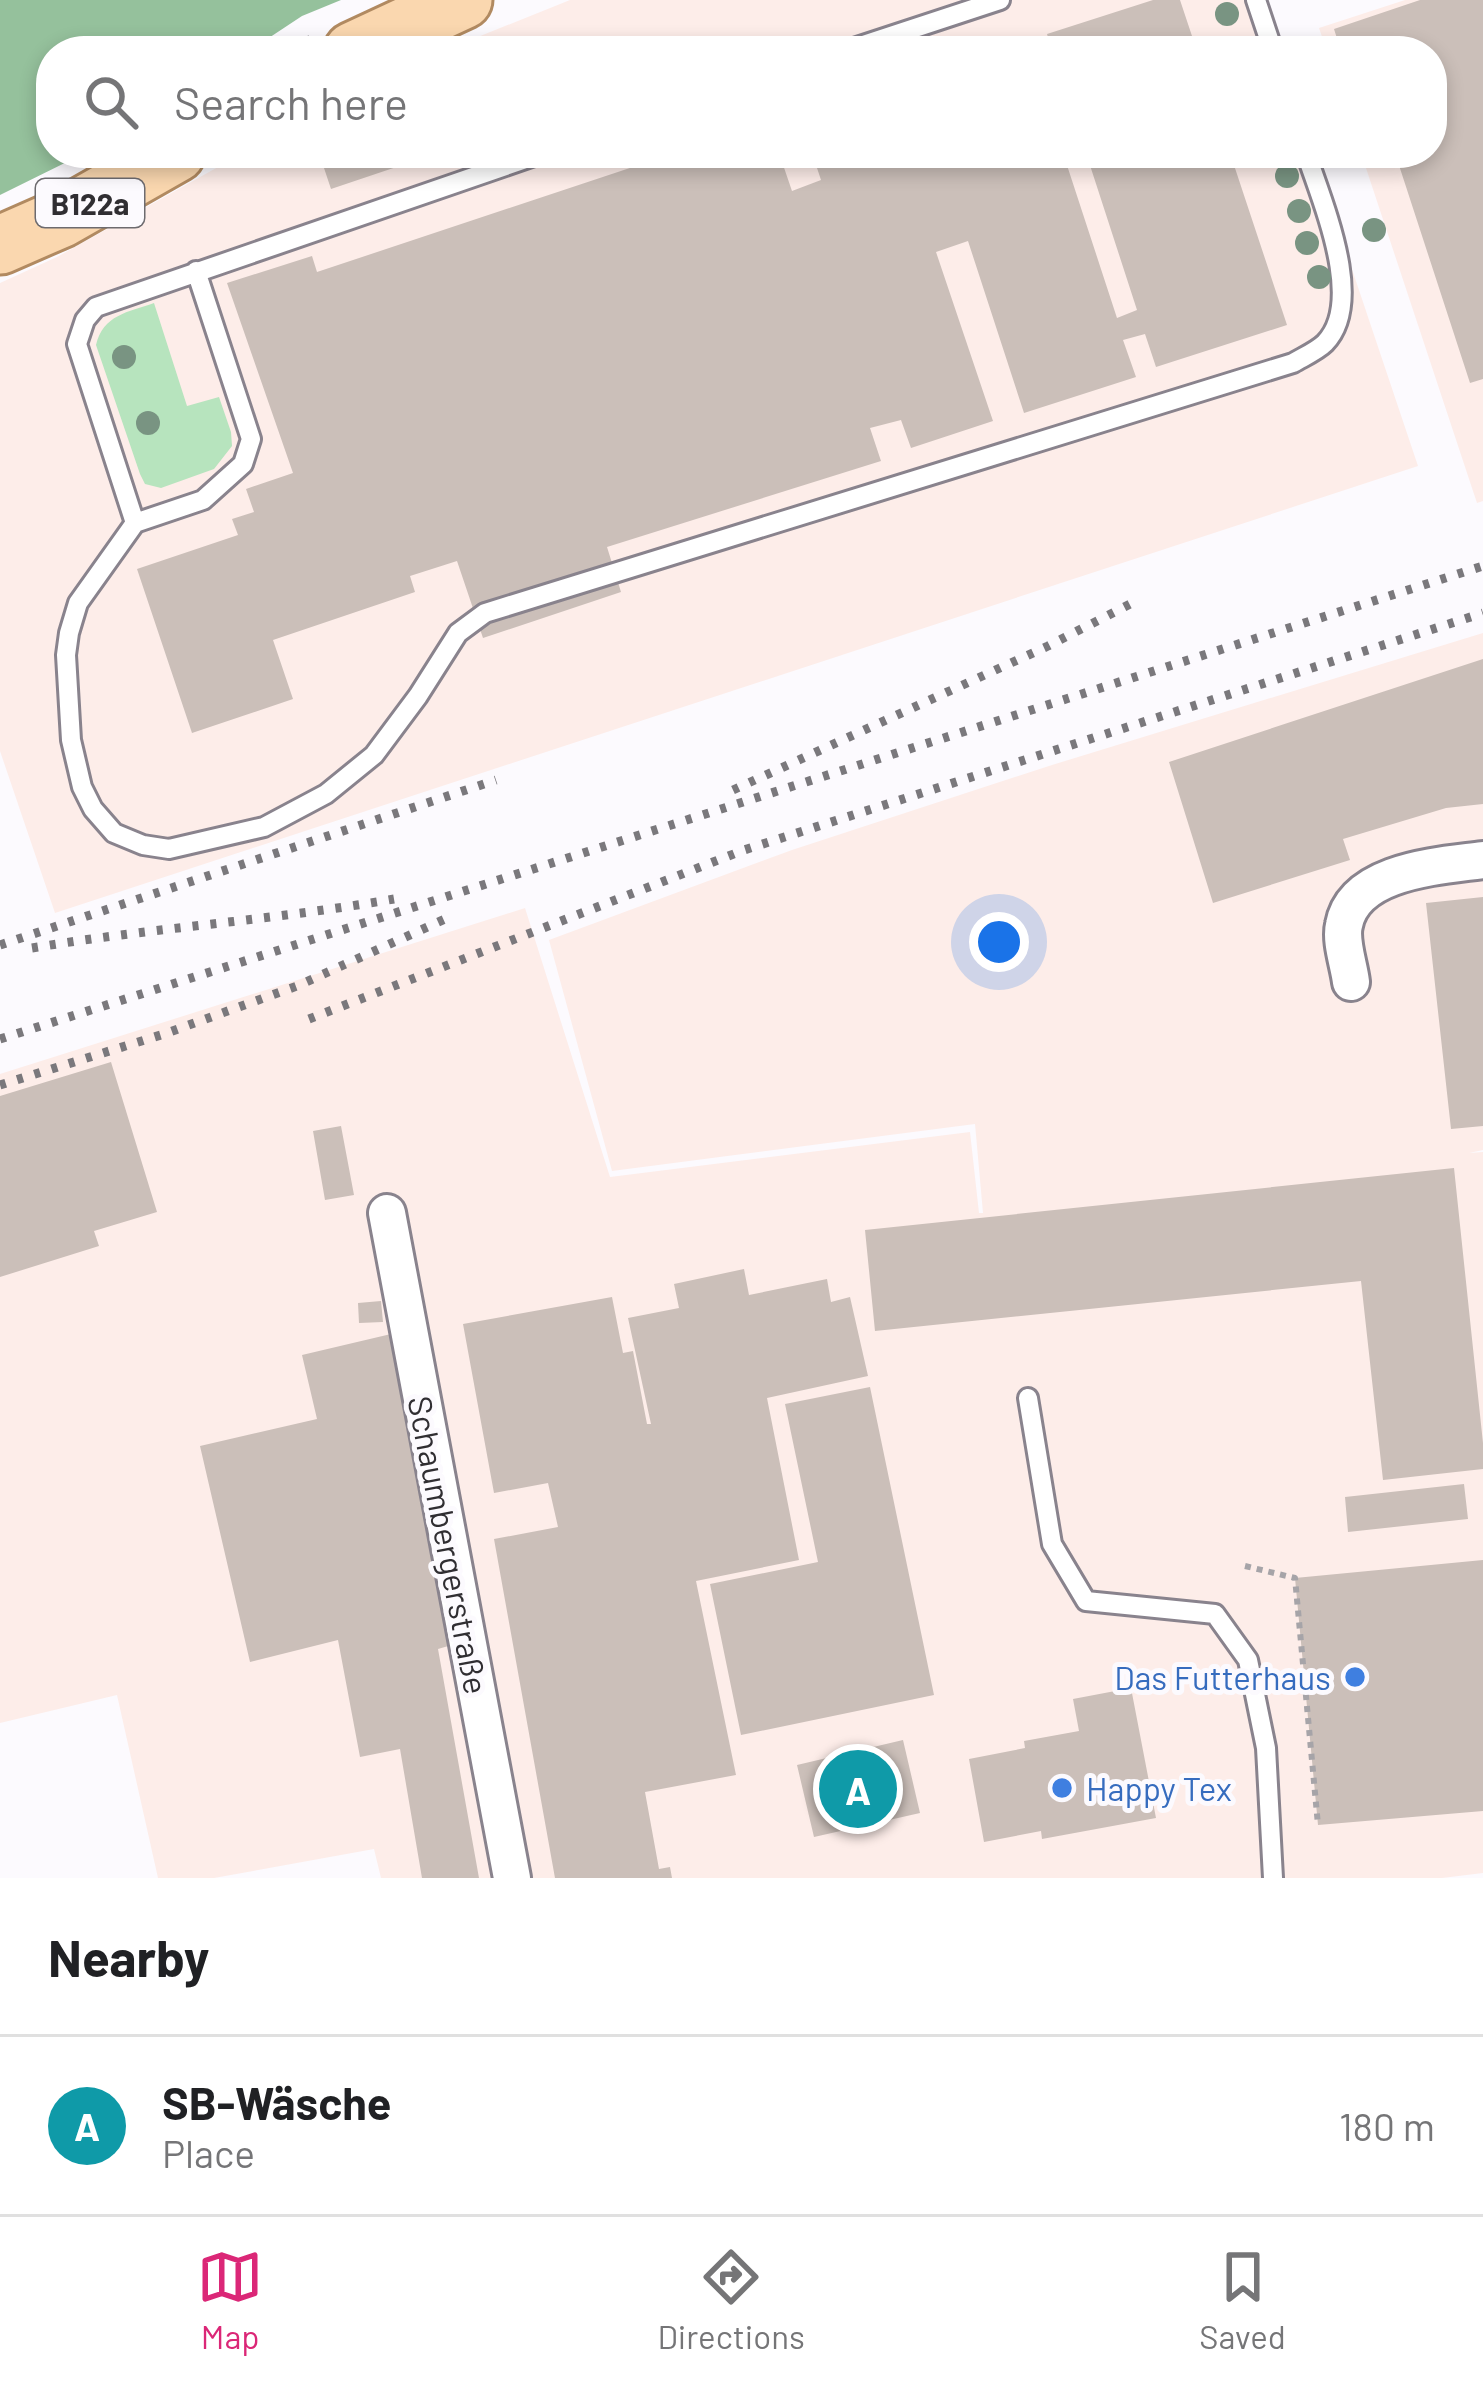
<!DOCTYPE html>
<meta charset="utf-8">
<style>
body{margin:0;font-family:Barlow,sans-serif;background:#f6f6f6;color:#202124}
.you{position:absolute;left:999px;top:942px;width:42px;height:42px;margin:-30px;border:9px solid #fff;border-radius:50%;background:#1a73e8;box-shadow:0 0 0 18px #1a73e833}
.badge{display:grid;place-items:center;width:78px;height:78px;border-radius:50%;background:#db2777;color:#fff;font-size:39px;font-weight:700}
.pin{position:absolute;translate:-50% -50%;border:6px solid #fff;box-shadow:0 3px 12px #0006}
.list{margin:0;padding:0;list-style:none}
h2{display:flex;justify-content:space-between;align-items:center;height:156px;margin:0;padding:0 48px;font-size:51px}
h2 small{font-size:39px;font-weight:400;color:#757577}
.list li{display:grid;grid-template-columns:78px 1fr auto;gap:36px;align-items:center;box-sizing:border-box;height:180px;padding:0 48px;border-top:3px solid #e0e0e0}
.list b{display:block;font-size:45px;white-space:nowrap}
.list p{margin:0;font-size:39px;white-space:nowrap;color:#757577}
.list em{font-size:39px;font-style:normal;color:#757577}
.icon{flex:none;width:66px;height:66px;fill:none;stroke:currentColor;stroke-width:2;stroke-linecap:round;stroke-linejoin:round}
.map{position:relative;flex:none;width:1483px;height:1878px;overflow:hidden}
.search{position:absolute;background:#fff;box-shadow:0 6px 18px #0003;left:36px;right:36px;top:36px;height:132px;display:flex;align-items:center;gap:30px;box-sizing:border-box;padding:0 42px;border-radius:48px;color:#757577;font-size:45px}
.sheet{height:336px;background:#fff}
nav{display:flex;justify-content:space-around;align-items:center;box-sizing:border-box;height:168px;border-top:3px solid #e0e0e0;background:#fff;font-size:33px;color:#757577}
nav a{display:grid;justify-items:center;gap:6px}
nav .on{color:#db2777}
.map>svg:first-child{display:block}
</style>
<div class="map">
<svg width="1483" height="1878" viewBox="0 0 1483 1878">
<rect width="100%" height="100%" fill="#fcfafe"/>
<path fill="#fdede9" d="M570,0H1262L1279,51H443Z
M1405,0H1483V501L1477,503L1361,153H1432V51H1327L1319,28Z
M243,153H1313L1418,466L55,913L0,751V283L57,257Z
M1483,633V1150L1469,1153L1483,1152V1873L1442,1878H381L374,1849L214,1878H158L117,1695L0,1723V1074L525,908L610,1177L970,1132L979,1213H983L975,1124L612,1171L549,940L792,850L1052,765Z"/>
<path fill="#b7e4be" d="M154,303L187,406L219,397L231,432L232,446L214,469L161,488L145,484L140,474L96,345C103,315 128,312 154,303Z"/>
<path fill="#95c19c" d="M0,0H341L302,16L249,51H51V153H85L0,195Z"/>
<path fill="#cbbfb9" d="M1153,0H1180L1197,51H1052L1047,34Z
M1420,0H1483V379L1470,383L1395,153H1432V51H1341L1334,29Z
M1026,37L1030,51H986V50Z
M319,153H434L435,154L331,189Z
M675,153H779L792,191L821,180L812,153H1063L1117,318L1137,310L1086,153H1230L1287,325L1156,367L1145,334L1123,340L1136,377L1024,413L968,241L936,252L993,421L911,448L901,420L870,428L881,461L607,547L621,592L483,638L457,561L410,576L415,592L273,640L293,699L192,733L137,569L238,535L232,519L254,512L246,489L293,473L227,283L312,256L317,272Z
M1483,659V804L1446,808L1343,839L1350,860L1213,903L1169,762Z
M1483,897V1126L1451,1129L1426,903Z
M111,1062L157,1212L94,1231L99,1246L0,1277V1096Z
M341,1126L354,1195L325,1200L313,1131Z
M1454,1168L1483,1443V1469L1383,1480L1361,1281L875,1331L865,1230Z
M744,1269L749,1295L827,1279L831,1302L850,1297L868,1376L767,1398L799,1560L696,1581L736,1775L645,1792L659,1869L670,1867L672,1878H555L494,1539L558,1527L548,1483L494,1493L463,1324L612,1297L623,1353L633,1351L647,1424H651L628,1318L679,1308L674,1284Z
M381,1301L383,1322L359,1323L358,1303Z
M391,1334L462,1642L438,1649L479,1878H422L400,1749L360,1757L338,1640L250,1662L200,1446L317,1419L302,1355Z
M870,1387L934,1695L741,1735L710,1584L818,1562L785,1404Z
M1464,1484L1468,1519L1348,1532L1345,1497Z
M1483,1560V1811L1318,1825L1295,1578Z
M1131,1688L1156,1818L1042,1839L1041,1831L984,1842L969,1759L1025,1748L1024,1741L1079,1731L1073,1699Z
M903,1740L920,1813L814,1837L797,1765Z"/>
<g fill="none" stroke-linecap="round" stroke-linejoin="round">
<defs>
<path id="service" d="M1256,0L1273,51
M845,51L1000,0
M196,271L251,439L243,464L203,500L135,523L78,603L69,633L66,655L71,740L82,787L93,809L114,833L143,845L169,849L264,827L326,794L374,755L418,696L458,633L485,613L1293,363C1303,357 1317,351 1325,343C1366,301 1321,200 1306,153
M135,523L77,344L85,320L96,307L543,153
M1028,1398L1052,1544L1086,1601L1215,1614L1248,1660L1266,1748L1273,1878"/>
<path id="minor" d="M1351,982C1349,965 1340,941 1344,925C1354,870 1440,866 1483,860
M387,1213L512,1878"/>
<path id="primary" d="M353,51L463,0
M0,245L62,218L176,153"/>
</defs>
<use href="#service" stroke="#89838d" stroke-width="24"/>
<use href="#minor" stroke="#89838d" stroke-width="42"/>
<use href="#primary" stroke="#b18a61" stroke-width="63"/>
<path stroke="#a6a4a8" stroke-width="6" stroke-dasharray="6 6" stroke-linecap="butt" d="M284,51L310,38
M1245,1566L1295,1578L1318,1825"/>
<use href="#service" stroke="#fff" stroke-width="18"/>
<use href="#minor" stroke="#fff" stroke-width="36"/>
<use href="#primary" stroke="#fad7af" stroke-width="57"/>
<path stroke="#7a787c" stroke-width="9" stroke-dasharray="6 12" stroke-linecap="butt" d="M733,790L1048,646L1138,600
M0,945L496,780
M32,948C152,928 274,920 394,899
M309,1019L744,850L1483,613
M0,1039L1483,566
M0,1085L164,1034L297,986L454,915"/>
</g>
<g fill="#799482">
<circle cx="1227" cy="14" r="12"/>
<circle cx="1287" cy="176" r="12"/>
<circle cx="1299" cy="211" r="12"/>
<circle cx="1374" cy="230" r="12"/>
<circle cx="1307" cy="243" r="12"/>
<circle cx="1319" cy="277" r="12"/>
<circle cx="124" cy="357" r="12"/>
<circle cx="148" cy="423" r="12"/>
</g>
<g fill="#3f7fe0" stroke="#fcfafe" stroke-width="4.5">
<circle cx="1355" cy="1677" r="12"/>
<circle cx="1062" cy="1788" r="12"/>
</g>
<g text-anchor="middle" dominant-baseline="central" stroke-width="10" stroke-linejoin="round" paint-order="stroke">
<rect fill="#fcfafe" stroke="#6d6b6f" stroke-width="3" x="36" y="179" width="108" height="48" rx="9"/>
<g font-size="30" font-weight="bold" fill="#302e32">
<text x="90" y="203">B122a</text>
</g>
<g font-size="33" fill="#302e32" stroke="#fcfafe">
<text transform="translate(449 1545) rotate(79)">Schaumbergerstraße</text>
</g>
<g font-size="33" fill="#366cbe" stroke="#fcfafe" text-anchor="end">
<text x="1331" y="1677">Das Futterhaus</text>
<text x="1086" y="1788" text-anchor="start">Happy Tex</text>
</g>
</g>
</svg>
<div class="you"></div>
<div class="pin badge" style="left:858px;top:1789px;background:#0f9aa8">A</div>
<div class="search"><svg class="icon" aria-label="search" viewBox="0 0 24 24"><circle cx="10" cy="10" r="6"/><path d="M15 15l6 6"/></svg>Search here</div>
</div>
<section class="sheet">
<h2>Nearby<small></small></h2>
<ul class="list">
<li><span class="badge" style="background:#0f9aa8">A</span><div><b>SB-Wäsche</b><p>Place</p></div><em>180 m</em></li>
</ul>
</section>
<nav>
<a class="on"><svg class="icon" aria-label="map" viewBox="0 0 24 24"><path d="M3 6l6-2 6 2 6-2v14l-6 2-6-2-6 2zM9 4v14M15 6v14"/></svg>Map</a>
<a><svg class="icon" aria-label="directions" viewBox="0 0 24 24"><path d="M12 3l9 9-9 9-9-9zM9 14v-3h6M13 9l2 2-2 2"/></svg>Directions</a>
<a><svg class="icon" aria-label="saved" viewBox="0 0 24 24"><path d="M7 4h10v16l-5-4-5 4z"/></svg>Saved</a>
</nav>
